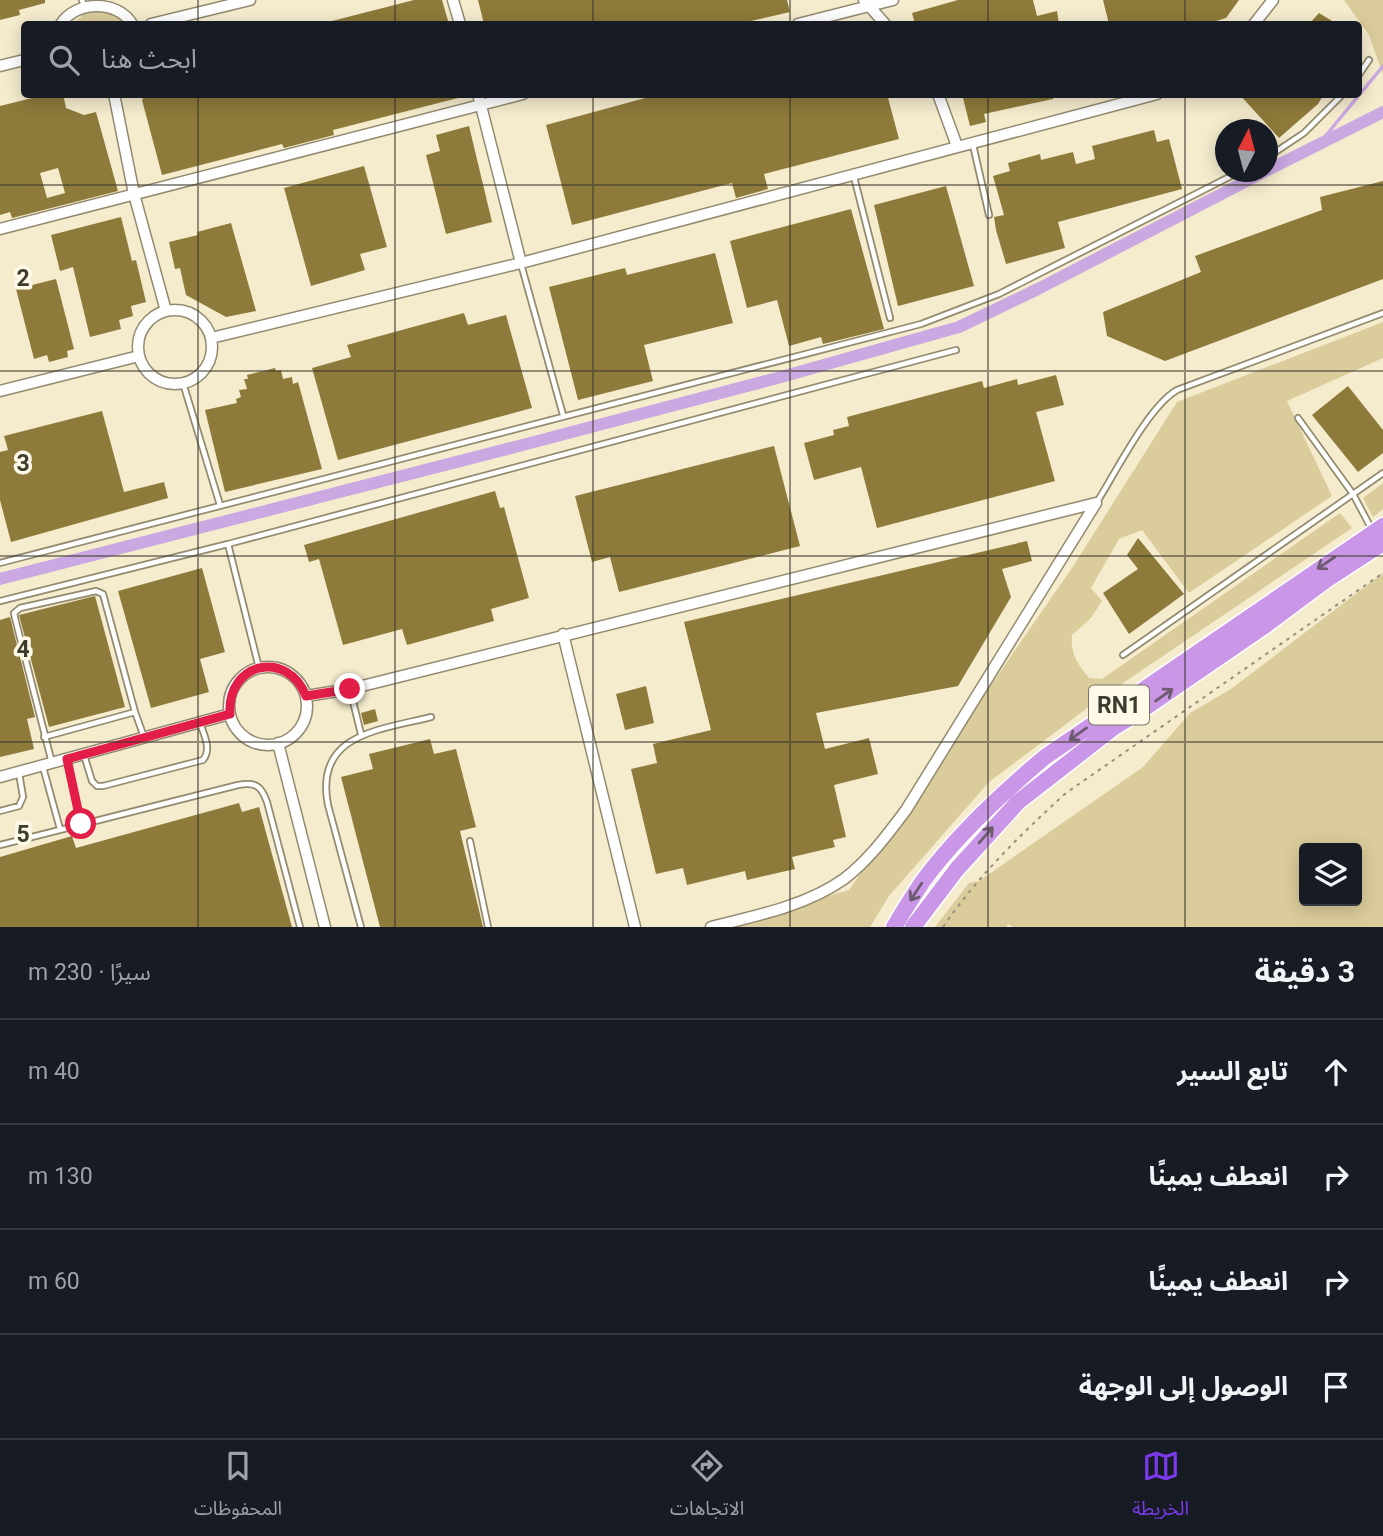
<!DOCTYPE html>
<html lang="ar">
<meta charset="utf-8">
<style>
body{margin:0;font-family:Roboto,"Noto Sans Arabic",sans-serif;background:#20242c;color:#f1f3f6;direction:rtl}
.controls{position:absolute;right:21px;bottom:21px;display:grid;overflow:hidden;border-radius:7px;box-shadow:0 4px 18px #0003}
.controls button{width:63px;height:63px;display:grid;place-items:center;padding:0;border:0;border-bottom:2px solid #363941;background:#171b24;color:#f1f3f6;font:35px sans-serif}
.compass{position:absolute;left:1215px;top:119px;width:63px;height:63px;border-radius:50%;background:#171b24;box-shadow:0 4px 18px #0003;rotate:6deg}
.stop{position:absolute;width:21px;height:21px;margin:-16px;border:5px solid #e11d48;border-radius:50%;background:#fff}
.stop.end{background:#e11d48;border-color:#fff;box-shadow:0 2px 7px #0008}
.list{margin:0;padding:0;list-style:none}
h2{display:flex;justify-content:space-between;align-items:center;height:91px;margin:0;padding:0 28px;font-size:30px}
h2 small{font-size:23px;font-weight:400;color:#9ea1a6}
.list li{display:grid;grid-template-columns:46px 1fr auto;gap:21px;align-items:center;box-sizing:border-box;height:105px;padding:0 28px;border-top:2px solid #363941}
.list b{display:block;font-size:26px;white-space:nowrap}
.list em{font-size:23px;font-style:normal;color:#9ea1a6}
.icon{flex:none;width:38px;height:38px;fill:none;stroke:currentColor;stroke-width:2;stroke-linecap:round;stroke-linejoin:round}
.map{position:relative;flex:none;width:1383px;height:927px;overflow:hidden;direction:ltr}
.search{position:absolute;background:#171b24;box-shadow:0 4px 18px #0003;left:21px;right:21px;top:21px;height:77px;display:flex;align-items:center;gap:18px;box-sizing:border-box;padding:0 24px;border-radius:7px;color:#9ea1a6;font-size:26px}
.sheet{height:511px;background:#171b24}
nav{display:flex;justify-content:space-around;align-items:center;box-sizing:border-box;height:98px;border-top:2px solid #363941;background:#171b24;font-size:19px;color:#9ea1a6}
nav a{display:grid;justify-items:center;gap:4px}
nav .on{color:#7c3aed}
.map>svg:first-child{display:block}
</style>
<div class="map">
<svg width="1383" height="927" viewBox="0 0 1383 927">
<rect width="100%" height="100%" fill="#f5ecce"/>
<path fill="#dbcc9c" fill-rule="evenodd" d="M1344,0H1383V75L1369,35Z
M96,9C109,11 116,14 124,24H73L86,12Z
M1383,322V358L1287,401L1332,496L1189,593L1142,530L1119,539L1091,588L1102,601L1091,618L1072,635C1070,654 1078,664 1089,678L1102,679L1340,513L1352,528L1098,700L989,782L889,896L870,927H717L849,890L1072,568L1177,402Z
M1383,483V509L1373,517L1363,498Z
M1383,573V927H1013L1008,924L1006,927H935L969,883L979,881L1143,767L1190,713L1231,689ZM1304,848H1357V901H1304Z"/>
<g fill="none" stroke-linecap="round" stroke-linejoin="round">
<path stroke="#caa8e1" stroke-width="3.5" d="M1318,145L1383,66"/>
<path stroke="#caa8e1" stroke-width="12" d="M1268,170L1383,112
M0,579L515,447L781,377L959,327L1038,289L1264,172"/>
</g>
<path fill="#8e7a3a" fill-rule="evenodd" d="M0,0H45V3L19,10L20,15L0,20Z
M414,0H442L449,24H333L332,21Z
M478,0H787L790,12L738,24H484Z
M958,0H1033L1037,16L1057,11L1059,24H915L912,13Z
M1103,0H1239L1226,18L1206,24H1109Z
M1319,13L1337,24H1309Z
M48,94H63L66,108L84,115L96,112L118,191L12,218L10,212L0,215V106ZM58,168L65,193L47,198L40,173Z
M146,94H458V98L333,130L334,135L284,148L282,144L162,175L142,100Z
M660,94H887L899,139L764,174L768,189L736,198L732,183L572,225L546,125Z
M962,94H1053V99L984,114L986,122L970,126Z
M1239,94H1324L1318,104L1279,138Z
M469,126L492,222L446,234L426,155L440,151L436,135Z
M1154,130L1157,142L1169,139L1182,189L1058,222L1065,248L1006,264L996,230L994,217L1004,215L993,176L1010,171L1008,163L1040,154L1041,160L1073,152L1076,164L1095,159L1092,146Z
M364,166L387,247L360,254L365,270L311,286L284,188Z
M1383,181V279L1165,361L1107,336L1103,312L1201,272L1195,256L1322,210L1320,197Z
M946,186L974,286L898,306L874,205Z
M851,209L884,329L823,344L821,337L789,346L777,300L747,308L730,241Z
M121,217L132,261L136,260L146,302L131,306L133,316L119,320L121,329L90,337L73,267L60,271L51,235Z
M231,223L256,311L226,317L186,295L180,268L175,269L169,242L198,235L197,232Z
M715,253L733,323L644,345L653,381L578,400L549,287L625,268L627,275Z
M56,279L74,349L67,351L68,357L49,362L47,355L34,359L16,289Z
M464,313L468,325L506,315L532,408L338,460L312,368L351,357L347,345Z
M275,368L276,371L281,370L283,379L292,377L293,384L298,382L322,469L225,492L205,410L237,403L236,399L241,397L239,390L247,389L244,379H248L247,375Z
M1056,375L1064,405L1036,412L1055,481L877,528L861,467L814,480L804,443L834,435L833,430L849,426L847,417L982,381L984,388L1017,379L1018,385Z
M1348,386L1383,430V453L1358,472L1312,415Z
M102,411L124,492L164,482L168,498L11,542L0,500V452L8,450L4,436Z
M774,446L800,546L619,592L610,557L592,562L575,496Z
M495,491L500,508L504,507L529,598L491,609L494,621L407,645L402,629L343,645L319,559L309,562L304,545Z
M1138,538L1184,594L1129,634L1103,593L1138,569L1127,555Z
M1027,541L1032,561L1002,569L1011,597L958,686L816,713L825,749L869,738L878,774L834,785L846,837L833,840L835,847L792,857L795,869L747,880L745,871L687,885L683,868L656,874L631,769L657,763L653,744L711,730L684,622Z
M202,568L225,652L200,659L209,692L151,708L118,591Z
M95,596L125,707L49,727L19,615Z
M10,617L35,717L27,719L34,749L0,757V620Z
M646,686L654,723L625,730L616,694Z
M375,709L378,721L364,725L361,713Z
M430,739L434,754L456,749L476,827L460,831L483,927H380L341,777L373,769L369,754Z
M239,803L242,812L259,807L292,927H0V857L72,836L76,848Z"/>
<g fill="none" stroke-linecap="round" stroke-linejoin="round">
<defs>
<path id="service" d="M82,0L83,3
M1358,76L1369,60
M973,145L989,215
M1268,157L1304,133L1343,94
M854,177L890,318
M521,264L563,415
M183,383L220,505
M1298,418L1353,494L1371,528
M1097,502C1116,472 1148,407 1177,390L1383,313
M228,544L956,350
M0,563L921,324L999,294L1239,172
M0,601L228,544L259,668
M1123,655L1383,473
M350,689L361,734
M44,737L135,712
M84,755L92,781L97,786H103L203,760C212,749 204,735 200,723
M67,760L81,824
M52,763L15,618L14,613L20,608L96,591L103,594L135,712L144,737
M43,767L60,829
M0,811L19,806L23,797L19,773
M470,841L488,927
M0,845L238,785C255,782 261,785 267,802L300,927
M361,927L328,805C314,734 379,730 431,717"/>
<path id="minor" d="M453,0L460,24
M864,0L885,24
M61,24C76,0 118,0 132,24
M151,24L250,0
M798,24L893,0
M1254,24L1273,0
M0,66L24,60
M114,94L134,194L166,311
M478,94L521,263
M938,94L957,146
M0,229L523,94
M138 347a37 37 0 1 1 74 0a37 37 0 1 1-74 0Z
M211,338L521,263L1157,94
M0,391L139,356
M563,634L635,927
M229 706a39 39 0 1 1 78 0a39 39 0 1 1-78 0Z
M306,696L350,689L1096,503
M278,743L325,927
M0,777L230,714
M711,927C755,916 806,906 844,879C869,860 887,835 906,810L1096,503"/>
<path id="trunk" d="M894,927C903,912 913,896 923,881C957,835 1001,794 1045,757L1383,526
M913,927L957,869L1018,802L1113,728L1142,710L1263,627L1326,580L1383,543"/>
</defs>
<use href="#service" stroke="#938a6f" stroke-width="8"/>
<use href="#minor" stroke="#938a6f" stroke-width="13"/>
<use href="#trunk" stroke="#fff" stroke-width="19"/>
<path stroke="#96917c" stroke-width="2" stroke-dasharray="3.5 5" stroke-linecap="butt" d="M943,927C978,876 1021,834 1066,793L1383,573"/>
<use href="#service" stroke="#fff" stroke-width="4.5"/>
<use href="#minor" stroke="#fff" stroke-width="10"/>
<use href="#trunk" stroke="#ca97e8" stroke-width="16"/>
</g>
<defs><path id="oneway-shaft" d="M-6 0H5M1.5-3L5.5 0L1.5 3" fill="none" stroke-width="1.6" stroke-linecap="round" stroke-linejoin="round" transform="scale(1.75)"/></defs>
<g stroke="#6f5b70">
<use href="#oneway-shaft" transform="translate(1326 563) rotate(146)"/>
<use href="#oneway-shaft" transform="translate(1164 695) rotate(-35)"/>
<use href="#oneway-shaft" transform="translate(1078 734) rotate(145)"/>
<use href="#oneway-shaft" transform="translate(986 835) rotate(-49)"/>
<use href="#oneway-shaft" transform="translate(916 892) rotate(123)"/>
</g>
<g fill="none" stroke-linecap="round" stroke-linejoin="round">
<path stroke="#e11d48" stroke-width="9" d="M81,824L67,759L230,714C227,662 287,649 306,696L350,689"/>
</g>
<path fill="none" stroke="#3e3b2f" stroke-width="2" stroke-opacity="0.55" d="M198,0V24M395,0V24M593,0V24M790,0V24M988,0V24M1185,0V24M198,94V927M395,94V927M593,94V927M790,94V927M988,94V927M1185,94V927M0,185H1383M0,371H1383M0,556H1383M0,742H1383"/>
<g text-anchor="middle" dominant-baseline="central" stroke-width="7" stroke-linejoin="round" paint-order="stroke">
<rect fill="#fff9e7" stroke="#787466" stroke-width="2" x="1089" y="685.5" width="60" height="39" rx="5"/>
<g font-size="23" font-weight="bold" fill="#3e3b2f">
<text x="1119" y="705">RN1</text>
</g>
</g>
<g font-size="23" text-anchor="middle" font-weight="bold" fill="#3e3b2f" stroke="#fff9e7" stroke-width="7" stroke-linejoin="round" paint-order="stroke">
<text x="23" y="286">2</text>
<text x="23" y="471">3</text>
<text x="23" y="657">4</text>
<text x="23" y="842">5</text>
</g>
</svg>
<div class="controls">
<button><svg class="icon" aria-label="layers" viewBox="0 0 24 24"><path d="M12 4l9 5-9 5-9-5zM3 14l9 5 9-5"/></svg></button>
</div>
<svg class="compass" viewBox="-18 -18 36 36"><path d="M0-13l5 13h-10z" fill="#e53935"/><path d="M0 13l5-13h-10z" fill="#9ea1a6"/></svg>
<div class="stop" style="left:81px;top:824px"></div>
<div class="stop end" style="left:350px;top:689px"></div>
<div class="search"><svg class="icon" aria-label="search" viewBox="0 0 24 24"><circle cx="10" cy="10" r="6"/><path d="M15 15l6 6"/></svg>ابحث هنا</div>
</div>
<section class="sheet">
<h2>3 دقيقة<small>سيرًا · 230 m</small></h2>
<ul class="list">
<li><svg class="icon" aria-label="ahead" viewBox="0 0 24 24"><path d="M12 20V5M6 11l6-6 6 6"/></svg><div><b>تابع السير</b></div><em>40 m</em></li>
<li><svg class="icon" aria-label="right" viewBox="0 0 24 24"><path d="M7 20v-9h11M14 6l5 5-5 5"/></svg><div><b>انعطف يمينًا</b></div><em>130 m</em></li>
<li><svg class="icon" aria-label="right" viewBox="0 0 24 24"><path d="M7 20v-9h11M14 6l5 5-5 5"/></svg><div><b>انعطف يمينًا</b></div><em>60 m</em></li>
<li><svg class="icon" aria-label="arrive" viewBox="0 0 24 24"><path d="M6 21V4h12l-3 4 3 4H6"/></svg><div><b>الوصول إلى الوجهة</b></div></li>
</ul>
</section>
<nav>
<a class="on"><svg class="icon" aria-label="map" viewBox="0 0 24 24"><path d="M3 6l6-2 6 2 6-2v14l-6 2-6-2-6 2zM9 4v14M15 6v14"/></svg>الخريطة</a>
<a><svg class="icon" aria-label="directions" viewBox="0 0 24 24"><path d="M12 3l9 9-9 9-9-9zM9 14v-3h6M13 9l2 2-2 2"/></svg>الاتجاهات</a>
<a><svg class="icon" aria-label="saved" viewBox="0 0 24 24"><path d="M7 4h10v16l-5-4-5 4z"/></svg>المحفوظات</a>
</nav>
